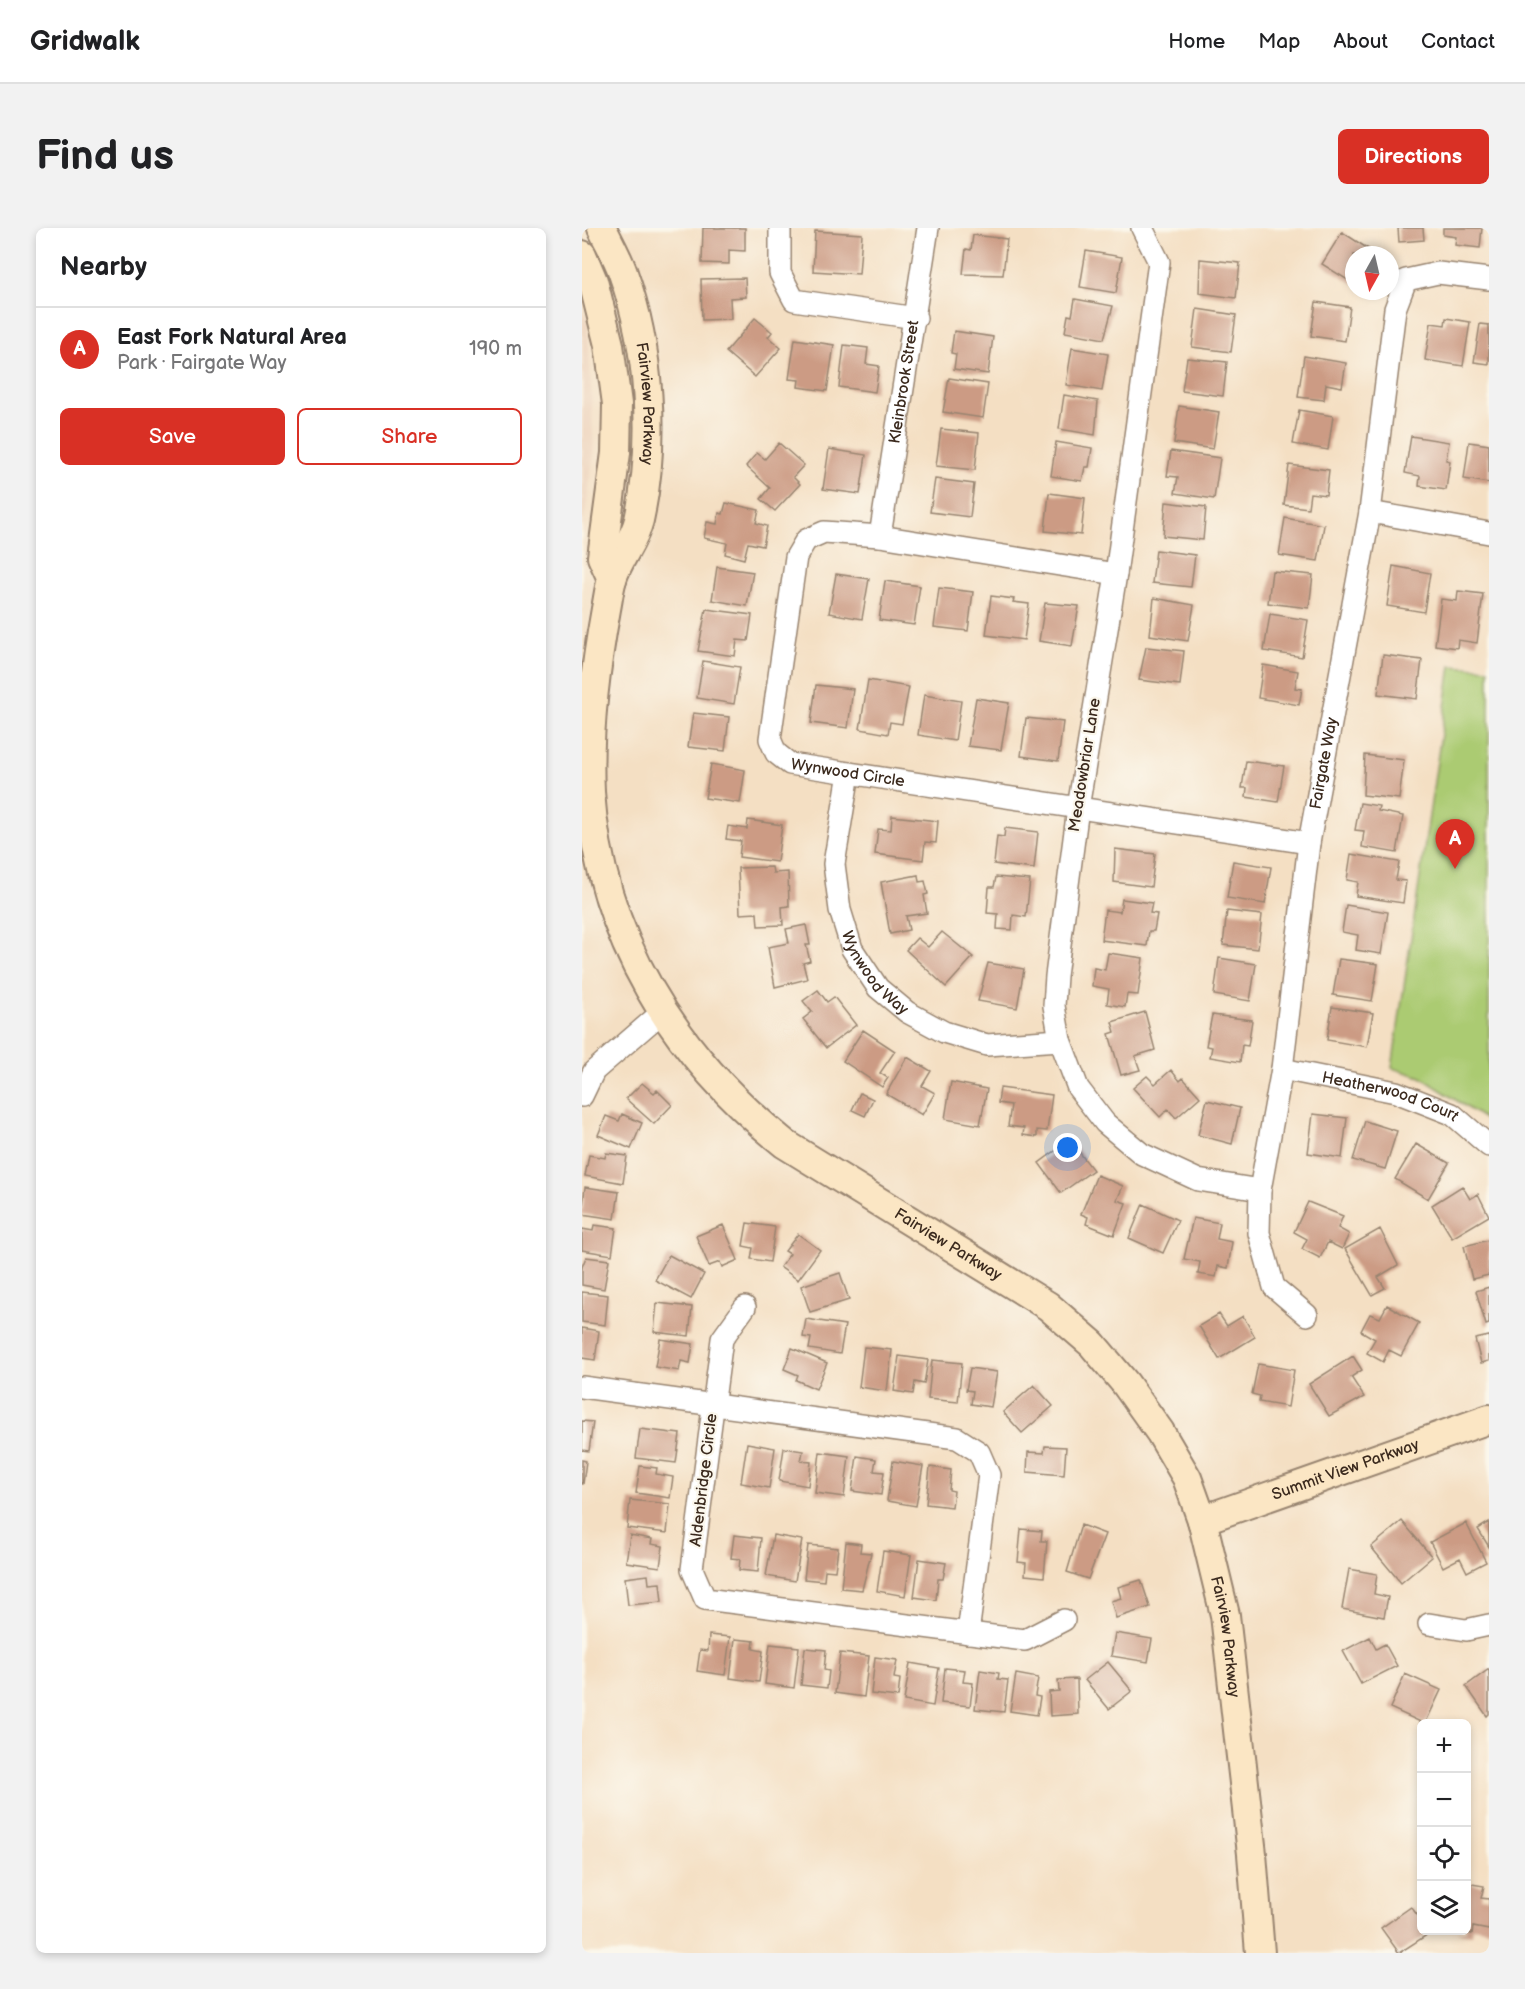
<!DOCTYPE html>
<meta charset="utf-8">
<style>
body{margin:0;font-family:"Balsamiq Sans",sans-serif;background:#f2f2f2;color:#202124}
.controls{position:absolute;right:18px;bottom:18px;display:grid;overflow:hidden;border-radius:9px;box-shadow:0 3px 9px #0003}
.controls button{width:54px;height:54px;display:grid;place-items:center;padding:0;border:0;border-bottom:2px solid #e0e0e0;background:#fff;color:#202124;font:30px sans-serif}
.compass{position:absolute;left:763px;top:18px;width:54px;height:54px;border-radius:50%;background:#fff;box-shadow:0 3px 9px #0003;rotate:188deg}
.you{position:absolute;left:486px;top:920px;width:21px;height:21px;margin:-15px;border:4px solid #fff;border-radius:50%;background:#1a73e8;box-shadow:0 0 0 9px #1a73e833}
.badge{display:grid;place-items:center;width:39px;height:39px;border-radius:50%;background:#d93025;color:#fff;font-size:20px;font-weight:700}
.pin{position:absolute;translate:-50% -50px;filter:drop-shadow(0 2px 3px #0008)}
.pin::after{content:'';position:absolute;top:32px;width:21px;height:18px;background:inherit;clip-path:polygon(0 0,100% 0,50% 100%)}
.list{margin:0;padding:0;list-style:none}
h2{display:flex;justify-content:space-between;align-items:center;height:78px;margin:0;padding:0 24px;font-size:26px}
h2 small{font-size:20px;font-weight:400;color:#757577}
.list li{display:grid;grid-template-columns:39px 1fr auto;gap:18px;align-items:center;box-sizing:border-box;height:84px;padding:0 24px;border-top:2px solid #e0e0e0}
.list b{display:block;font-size:22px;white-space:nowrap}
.list p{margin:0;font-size:20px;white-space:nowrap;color:#757577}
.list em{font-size:20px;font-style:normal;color:#757577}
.actions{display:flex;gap:12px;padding:18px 24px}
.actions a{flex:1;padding:14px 0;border:2px solid #d93025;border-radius:9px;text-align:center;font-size:21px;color:#d93025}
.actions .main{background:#d93025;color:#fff}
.icon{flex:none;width:33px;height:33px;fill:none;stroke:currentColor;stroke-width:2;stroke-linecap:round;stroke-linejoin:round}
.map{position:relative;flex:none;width:907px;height:1725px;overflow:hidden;border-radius:9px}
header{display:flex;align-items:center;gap:36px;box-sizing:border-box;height:84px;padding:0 30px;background:#fff;border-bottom:2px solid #e0e0e0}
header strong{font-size:28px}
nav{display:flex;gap:33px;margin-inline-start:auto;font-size:21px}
.intro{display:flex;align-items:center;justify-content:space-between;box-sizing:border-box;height:144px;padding:0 36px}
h1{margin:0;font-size:42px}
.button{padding:15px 27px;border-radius:9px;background:#d93025;color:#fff;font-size:21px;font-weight:700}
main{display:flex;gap:36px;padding:0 36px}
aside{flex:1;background:#fff;border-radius:9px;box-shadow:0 3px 9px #0003}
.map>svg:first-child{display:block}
</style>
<header>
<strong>Gridwalk</strong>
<nav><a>Home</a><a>Map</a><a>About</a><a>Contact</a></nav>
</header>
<div class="intro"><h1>Find us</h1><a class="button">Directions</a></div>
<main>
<aside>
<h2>Nearby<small></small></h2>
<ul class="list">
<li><span class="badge">A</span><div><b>East Fork Natural Area</b><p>Park · Fairgate Way</p></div><em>190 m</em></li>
</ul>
<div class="actions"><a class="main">Save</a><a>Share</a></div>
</aside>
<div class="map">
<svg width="907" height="1725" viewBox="0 0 907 1725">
<rect width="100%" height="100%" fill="#fbf7ec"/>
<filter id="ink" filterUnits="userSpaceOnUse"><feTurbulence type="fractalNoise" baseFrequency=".0167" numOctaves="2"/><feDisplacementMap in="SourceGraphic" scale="12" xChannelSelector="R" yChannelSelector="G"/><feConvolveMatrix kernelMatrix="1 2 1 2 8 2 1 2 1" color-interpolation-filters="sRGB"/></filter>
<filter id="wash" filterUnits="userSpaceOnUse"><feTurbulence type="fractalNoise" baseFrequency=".008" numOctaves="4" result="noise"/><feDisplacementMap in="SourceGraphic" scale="24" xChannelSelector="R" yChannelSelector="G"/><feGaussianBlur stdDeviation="1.35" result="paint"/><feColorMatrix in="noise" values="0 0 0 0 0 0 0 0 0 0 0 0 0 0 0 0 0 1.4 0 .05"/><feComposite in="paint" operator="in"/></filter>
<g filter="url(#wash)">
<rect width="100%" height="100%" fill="#f4dfc3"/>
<path fill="#edd2ba" d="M0,78L6,97L12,225L0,308Z"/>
<path fill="#abcb72" stroke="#737a48" stroke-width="1.5" d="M869,438L907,441V894L839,849L810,840Z"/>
<g id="blocks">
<path fill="#cc9b84" d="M121,0H163V23L147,22V36L120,35Z
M816,0H841L842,12L817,14Z
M861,0H900L898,20L873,17L874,9L861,7Z
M233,3L280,6L277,46L231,43Z
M760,4L791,24L789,27H772V56L740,36Z
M391,7L425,11L421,47L381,46L384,21L389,22Z
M504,23L540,29L534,65L498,59Z
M618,31L658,35L654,70L617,65Z
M163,50L164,69L148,70L149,91L120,92L119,51Z
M493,71L531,78L522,111L483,104L486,87L490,88Z
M734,74L768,79L763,113L729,108Z
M615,81L654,87L649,124L610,119Z
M173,90L190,104L186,109L199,120L173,149L144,124Z
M864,90L888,94L881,138L843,132L849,95L863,97Z
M898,96L907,97V136L892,134Z
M372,103L411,109L406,146L372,141L374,126L369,125Z
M213,111L252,117L245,163L216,159L217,152L207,151Z
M262,117L286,120L284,136L297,138L293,164L257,159Z
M490,120L526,126L520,163L484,157Z
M722,128L764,135L760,159L744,156L742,172L716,169Z
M605,130L645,134L641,168L600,163Z
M367,150L406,156L401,190L361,184Z
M482,167L516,173L513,207L477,201Z
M597,178L637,184L631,221L592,215Z
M717,182L751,188L746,222L711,216Z
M359,201L397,205L393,242L354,238Z
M829,208L867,214L864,232L868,233L864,262L837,258L838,248L823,245Z
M474,214L510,220L507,239H503L500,253L469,248Z
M887,214L907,217V255L882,251Z
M197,215L222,237L211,249L218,256L193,283L179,271L188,260L164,238L175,225L183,231Z
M247,221L284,227L278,266L241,261Z
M589,223L638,230L632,271L593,265L596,249L585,248Z
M707,237L747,242L744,267L728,265L726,280L702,277Z
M353,251L392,256L388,289L348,284Z
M467,265L503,270L499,307L463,303Z
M584,274L624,279L621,312L581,308Z
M144,275L177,282L174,295L185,298L181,318L166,315L162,331L143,326L145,315L122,310L125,294L135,296L137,285L141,286Z
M703,290L742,297L736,333L697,327Z
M574,322L613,327L609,359L570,355Z
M811,338L848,345L842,384L805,378Z
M135,339L171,344L165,378L130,372Z
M690,343L731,347L727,380L686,375Z
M254,346L287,351L280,391L247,385Z
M303,353L338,358L332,397L297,392Z
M357,360L391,364L386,403L352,399Z
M876,363L901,366L895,415L876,412L875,420L853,417L859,371L875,373Z
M409,368L432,371L431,374L447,376L442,412L404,407Z
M572,370L612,377L606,413L568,407Z
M463,375L497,378L490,418L457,413Z
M124,381L170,387L166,413L155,412L153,428L116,423Z
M688,386L726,392L720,429L682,423Z
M564,419L602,423L598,457L557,452Z
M801,427L840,432L835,471L796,466Z
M121,433L158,439L152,476L115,470Z
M681,437L716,443L713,460L720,461L717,477L676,470Z
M286,452L327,459L320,496L308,494L306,506L278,501Z
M234,457L271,461L266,500L229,495Z
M342,467L379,473L373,513L336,507Z
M394,470L427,475L419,522L386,518Z
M111,485L147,489L143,523L106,519Z
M444,490L481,494L476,533L439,528Z
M783,527L822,532L817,571L781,567Z
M664,533L702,538L696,574L664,569L665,560H660Z
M129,536L163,542L158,575L123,570Z
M778,575L797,578L796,583L821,588L815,625L780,619L782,603L773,602Z
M310,588L356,593L354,615L343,614L341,632L293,626L296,601L309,602Z
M166,592L200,597L195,634L157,629L159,613L144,611L146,598L165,601Z
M423,600L456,604L452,641L412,636L415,608L422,609Z
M533,621L573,626L569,659L532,654Z
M769,626L817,634L814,652L824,653L821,675L774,668L776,654L765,652Z
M651,633L689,639L683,676L645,670Z
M190,639L191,645L206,644L207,678L200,679L201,697L176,698L175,685L158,686L156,640Z
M336,647L337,654L343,653L346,666L342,667L345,685L324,688L327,702L308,706L299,654Z
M414,649L448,652L444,689L431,687L430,702L415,701L416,686L405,685L407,659H412Z
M540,671L570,675L568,685L575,686L572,703H567L565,718L519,712L523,682L538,684Z
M764,677L806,684L799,726L774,722L776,707L760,704Z
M645,683L680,687L676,721L641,717Z
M224,697L228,717H224L228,733L221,735L225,751L193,759L186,719L207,715L204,701Z
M360,704L391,729L364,759L324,722L335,710L346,719Z
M526,725L561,730L556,767L545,766L543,779L525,776L527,761L510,758L512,740L523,742Z
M637,730L674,736L668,773L632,767Z
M757,731L796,736L790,773L751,767Z
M406,735L442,741L435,780L396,773Z
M236,762L245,774L252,769L274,797L244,820L221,791L230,784L221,773Z
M750,779L791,785L785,819L745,812Z
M563,784L573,822L553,828L558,842L539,847L527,806L533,804L530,794Z
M630,787L670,792L666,818L660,817L658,834L628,829L630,819L624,818Z
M281,802L313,823L298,845L306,850L300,859L261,833Z
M325,829L349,843L340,858L353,865L340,887L304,866Z
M589,842L598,853L601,850L618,869L594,890L586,881L578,889L551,860L565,848L573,856Z
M369,854L405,861L398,897L363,891Z
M60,855L72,865L75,862L90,877L72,896L44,871Z
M418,860L470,867L465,903L455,902V909L441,907L442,900L426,898L429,877L416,875Z
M278,865L291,871L283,888L270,882Z
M625,872L658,880L650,916L616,907Z
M40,886L60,895L49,921L16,907L24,888L37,893Z
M731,886L765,890L760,930L726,925Z
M783,893L815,903L803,941L771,932Z
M488,912L511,942L479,965L457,935Z
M834,916L867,935L846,971L813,951Z
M24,925L45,928L41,955L3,948L7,927L23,930Z
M515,947L541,958L535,972L544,975L532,1007L504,996L506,989L499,986Z
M880,958L888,971L896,966L907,988L870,1010L850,977Z
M3,959L37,964L33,991L0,986Z
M726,974L761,988L756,1000L767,1006L760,1021L746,1014L738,1030L720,1021L725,1011L712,1004Z
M561,976L596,992L581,1025L547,1010Z
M611,990L638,995L635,1011L650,1014L646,1040L636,1038L634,1049L616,1046L618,1034L602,1031Z
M165,995L193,999L188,1034L169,1031L171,1020L161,1018Z
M12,997L34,1000L30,1027L0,1022V1001L11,1003Z
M141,997L156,1032L140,1039L138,1034L127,1038L114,1008Z
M798,1001L816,1037L796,1049L803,1060L790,1067L763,1021Z
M216,1006L238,1022L216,1052L198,1039L208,1026L203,1023Z
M907,1012V1047L890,1051L882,1018Z
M87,1027L122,1046L109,1071L73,1052Z
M4,1029L27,1032L22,1061L0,1057V1039Z
M258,1045L267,1072L228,1084L219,1058Z
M907,1059V1096L904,1097L894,1063Z
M0,1064L26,1067L23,1097L0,1094Z
M75,1075L110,1079L107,1108L72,1104Z
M805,1077L837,1095L819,1128L807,1122L801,1134L785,1125L793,1111L779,1103L788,1086L798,1090Z
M637,1086L645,1098L661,1088L673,1109L637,1131L617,1098Z
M224,1091L263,1097L258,1126L227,1121L229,1110L221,1109Z
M0,1100L17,1103L13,1132L0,1130Z
M907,1108V1133L899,1135L893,1111Z
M78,1111L111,1116L108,1135L99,1133L97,1143L73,1139Z
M282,1119L310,1122L305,1163L277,1159Z
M210,1120L245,1135L234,1161L214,1152L216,1147L202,1141Z
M317,1128L346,1132L342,1156L333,1154L331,1166L312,1163Z
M771,1128L780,1142L769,1149L782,1169L747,1188L727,1156Z
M350,1132L380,1135L376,1174L346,1171Z
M676,1136L712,1142L706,1179L677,1174L678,1168L670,1166Z
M388,1140L415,1144L409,1179L389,1176L391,1163L384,1162Z
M452,1157L471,1178L440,1205L421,1184Z
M0,1193L11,1194L7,1223L0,1222Z
M58,1201L98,1206L94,1235L54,1230Z
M165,1215L193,1220L187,1260L159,1255Z
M463,1218L484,1219L482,1247L445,1244L446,1224L462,1225Z
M202,1220L221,1223L219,1233L229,1234L226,1258L197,1253Z
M238,1224L267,1228L262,1269L233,1265Z
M275,1228L294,1231L292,1243L302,1244L299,1267L270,1263Z
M0,1232L4,1233L1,1256H0Z
M311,1233L341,1238L334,1278L305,1273Z
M58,1238L75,1240L74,1246L91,1249L88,1270L54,1265Z
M348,1239L369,1242L367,1262L372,1263L370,1279L344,1276Z
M48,1272L88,1276L85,1305L45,1300Z
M820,1293L850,1329L819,1355L789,1319Z
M907,1294V1319L896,1301Z
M884,1295L904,1334L885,1344L878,1330L861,1339L848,1314Z
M499,1297L523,1306L506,1351L485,1344Z
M439,1301L460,1303L459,1313H465L462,1349L443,1347L444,1335L436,1334Z
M48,1307L70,1311L69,1316L81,1318L78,1339L44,1334Z
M152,1307L179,1310L176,1344L157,1342L158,1331L149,1330Z
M191,1307L220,1312L213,1353L184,1348Z
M264,1314L279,1316L278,1324L289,1325L280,1362L259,1360Z
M226,1317L256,1320L253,1343L243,1342L242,1353L222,1351Z
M301,1323L329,1327L323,1368L295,1363Z
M337,1331L364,1335L361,1351H356L354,1372L332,1369Z
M767,1341L795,1346L792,1366L806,1369L802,1389L760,1381Z
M66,1347L67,1356L78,1355L80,1374L46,1377L43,1350Z
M559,1352L568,1379L534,1390L529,1373L539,1370L536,1359Z
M533,1405L570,1411L566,1434L529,1428Z
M127,1407L148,1409L143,1447L115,1443L118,1422L126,1423Z
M788,1409L794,1421L803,1416L815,1438L779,1456L761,1423Z
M153,1411L172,1413L171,1421L181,1423L177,1454L148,1450Z
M188,1416L217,1419L212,1460L183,1456Z
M223,1420L244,1422L242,1442L247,1443L245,1460L219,1457Z
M258,1425L287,1428L282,1469L253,1465Z
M293,1429L315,1432L312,1450L318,1451L316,1469L289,1466Z
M526,1434L550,1463L527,1481L503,1452Z
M328,1435L357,1440L351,1478L322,1473Z
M363,1440L383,1442L381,1454L391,1455L388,1478L359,1475Z
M907,1441V1486L905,1488L884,1458Z
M398,1442L417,1445L416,1451L426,1452L422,1484L393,1481Z
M434,1446L456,1450L453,1468L458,1469L455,1487L428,1483Z
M823,1446L859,1462L843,1496L808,1480Z
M495,1451L496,1486L468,1488L467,1464L477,1463L476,1452Z
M884,1655L902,1658L899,1670L907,1671V1702L891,1699L890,1706L874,1704L884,1702Z
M829,1679L840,1693V1702L848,1705L817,1725L799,1700Z"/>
</g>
</g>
<g filter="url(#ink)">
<use href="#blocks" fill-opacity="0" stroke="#988470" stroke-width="1.5"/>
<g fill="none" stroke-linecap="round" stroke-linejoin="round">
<defs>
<g id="street">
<path d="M198,0V45L212,72L334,90"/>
<path d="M560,0L577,34L534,346L496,580L474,748L472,778L478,812L496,860L523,895L560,926L616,952L678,962"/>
<path d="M788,284L907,305"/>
<path id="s1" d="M298,308L346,0"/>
<path id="s2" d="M534,346L298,308L242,304L224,312L214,329L188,511L194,525L208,536L727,615"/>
<path id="s3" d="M267,545L252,636L258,682L270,721L296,760L325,784L362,804L405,817L478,812"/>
<path id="s4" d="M700,841L814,864L870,886L907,918"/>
<path d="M0,868L12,843L79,785"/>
<path d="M163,1079L140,1111L110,1341L123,1371L443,1412L482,1392"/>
<path id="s5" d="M725,1087L692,1059L677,1005L678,962L700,841L727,615L788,284L813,81L824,52L856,45L907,51"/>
<path d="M0,1159L375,1210L397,1224L407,1247L386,1405"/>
<path d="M847,1396L884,1402L907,1397"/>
</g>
<g id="secondary">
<path id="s6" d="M20,0C27,15 36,30 41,45C68,121 74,213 57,292C52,313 36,331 30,351C27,361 26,371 24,381C13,441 5,503 8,564C18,709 92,827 203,916L466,1078L510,1116L543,1155L578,1204L605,1250L620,1292L643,1387L670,1626L678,1725"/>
<path d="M0,27L11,53L27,117L35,176L34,225L20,329L30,351"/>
<path id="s7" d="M620,1292L907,1191"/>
</g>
</defs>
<use href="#street" stroke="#988470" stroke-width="24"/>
<use href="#secondary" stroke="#988470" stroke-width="32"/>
<use href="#street" stroke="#fff" stroke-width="21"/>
<use href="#secondary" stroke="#fbe6c4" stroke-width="28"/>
</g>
</g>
<g text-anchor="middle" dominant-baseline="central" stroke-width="4.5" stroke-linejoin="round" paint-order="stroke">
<g font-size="16" fill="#3b2a1e" stroke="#fbf7ec">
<text stroke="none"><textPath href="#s1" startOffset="156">Kleinbrook Street</textPath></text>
<text stroke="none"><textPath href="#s6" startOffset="183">Fairview Parkway</textPath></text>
<text stroke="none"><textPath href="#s5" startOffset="574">Fairgate Way</textPath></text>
<text transform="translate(503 537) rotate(-81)">Meadowbriar Lane</text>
<text stroke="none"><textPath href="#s2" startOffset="610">Wynwood Circle</textPath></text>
<text stroke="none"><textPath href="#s3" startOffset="212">Wynwood Way</textPath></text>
<text stroke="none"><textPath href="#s4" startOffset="112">Heatherwood Court</textPath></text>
<text stroke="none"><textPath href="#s6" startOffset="1186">Fairview Parkway</textPath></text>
<text stroke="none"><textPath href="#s7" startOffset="152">Summit View Parkway</textPath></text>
<text transform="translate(122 1252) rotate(-83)">Aldenbridge Circle</text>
<text stroke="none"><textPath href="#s6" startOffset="1690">Fairview Parkway</textPath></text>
</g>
</g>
</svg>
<div class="controls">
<button>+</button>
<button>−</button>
<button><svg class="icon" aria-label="locate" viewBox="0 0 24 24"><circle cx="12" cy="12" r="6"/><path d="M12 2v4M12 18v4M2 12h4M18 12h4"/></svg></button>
<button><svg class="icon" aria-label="layers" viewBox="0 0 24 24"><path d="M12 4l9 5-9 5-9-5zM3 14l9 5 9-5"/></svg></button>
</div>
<svg class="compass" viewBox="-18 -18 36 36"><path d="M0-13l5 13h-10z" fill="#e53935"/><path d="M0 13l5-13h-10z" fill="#757577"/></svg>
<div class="you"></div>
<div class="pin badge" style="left:873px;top:641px">A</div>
</div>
</main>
